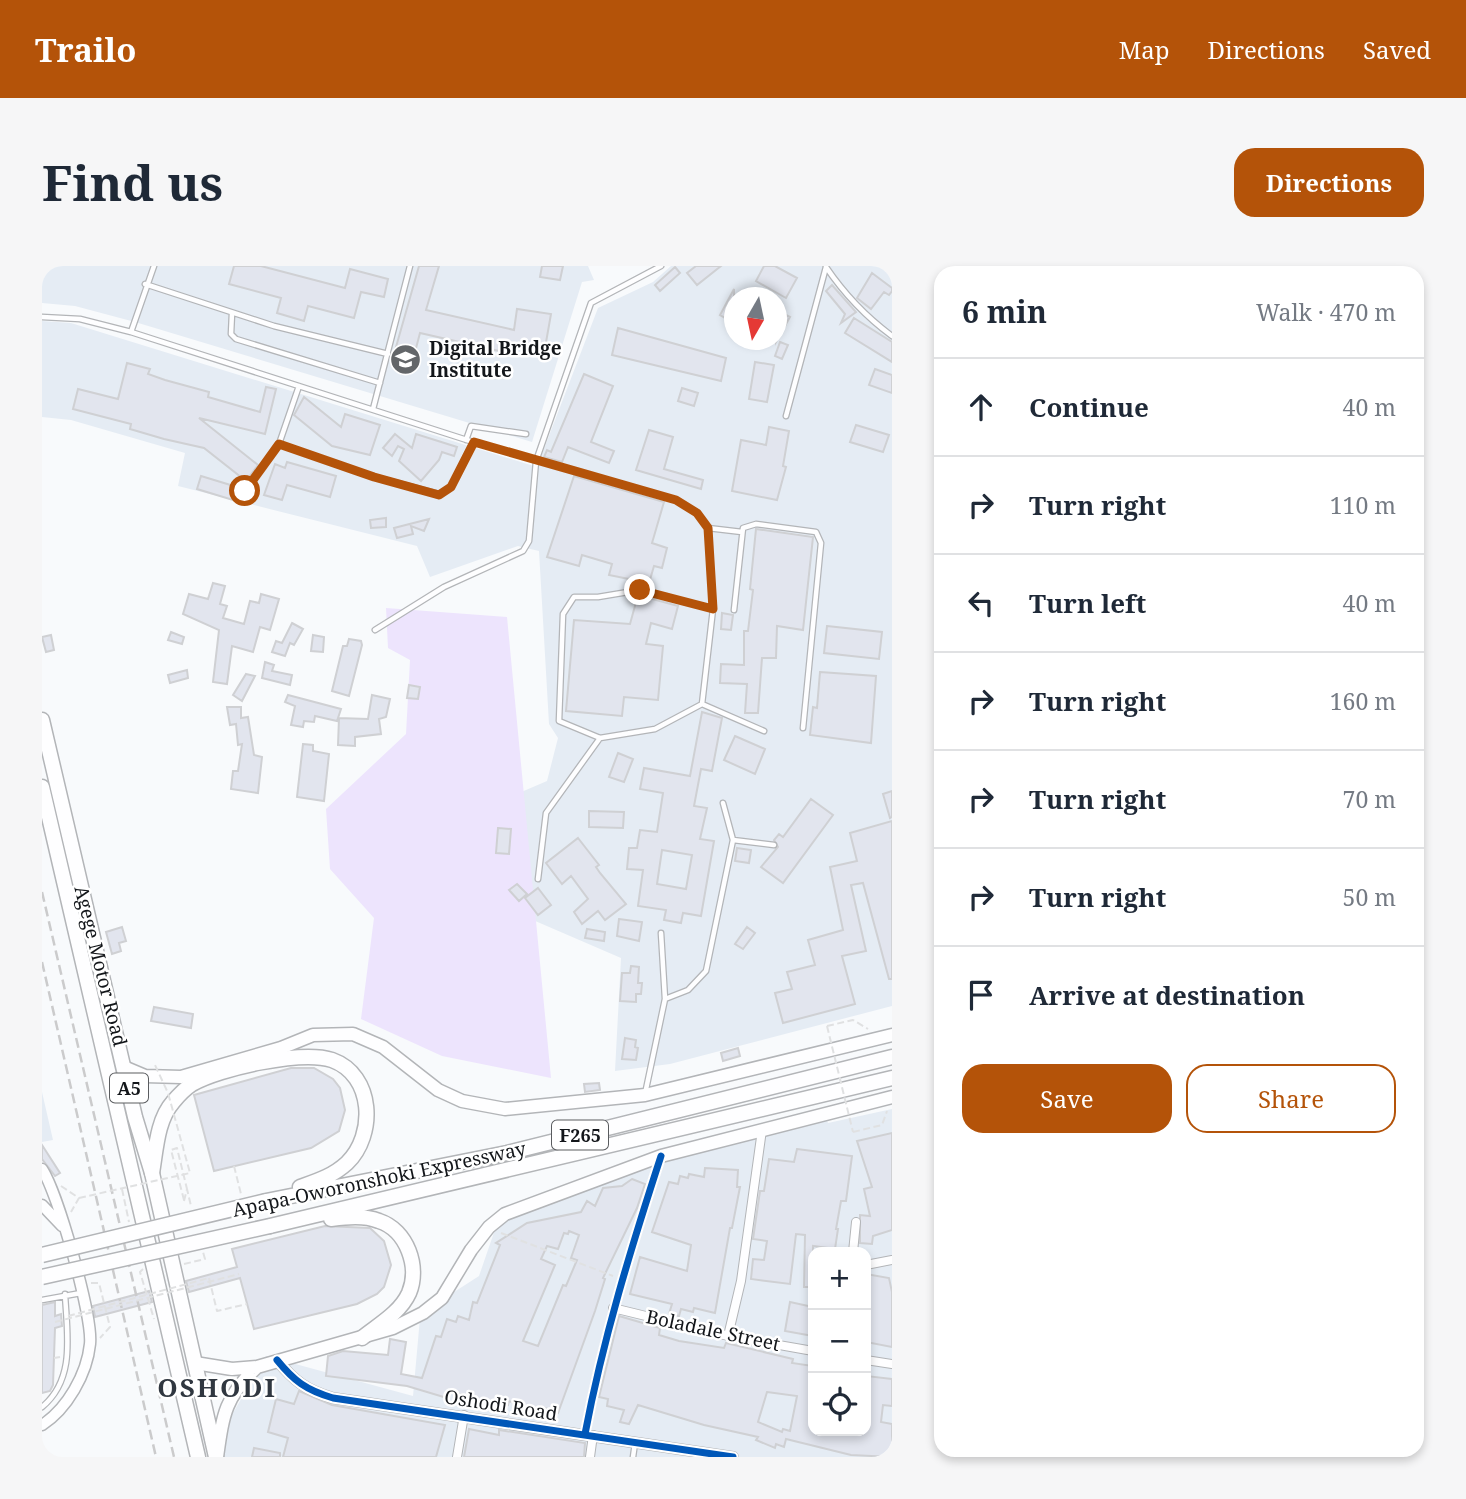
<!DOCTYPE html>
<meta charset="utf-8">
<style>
body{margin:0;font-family:"Noto Serif",serif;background:#f6f6f7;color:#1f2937}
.controls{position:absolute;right:21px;bottom:21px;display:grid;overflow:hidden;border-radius:14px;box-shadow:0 4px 10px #0003}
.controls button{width:63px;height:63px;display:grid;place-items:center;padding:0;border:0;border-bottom:2px solid #e0e1e3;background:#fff;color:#1f2937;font:35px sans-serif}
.compass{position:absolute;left:682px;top:21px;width:63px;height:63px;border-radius:50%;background:#fff;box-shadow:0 4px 10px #0003;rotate:189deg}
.stop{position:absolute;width:21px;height:21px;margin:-16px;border:5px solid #b45309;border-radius:50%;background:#fff}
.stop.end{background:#b45309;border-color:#fff;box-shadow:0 2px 7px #0008}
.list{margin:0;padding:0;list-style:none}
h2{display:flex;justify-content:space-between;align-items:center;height:91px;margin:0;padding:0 28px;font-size:30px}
h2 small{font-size:23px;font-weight:400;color:#747a83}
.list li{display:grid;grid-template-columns:46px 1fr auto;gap:21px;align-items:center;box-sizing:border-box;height:98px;padding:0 28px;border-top:2px solid #e0e1e3}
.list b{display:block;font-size:26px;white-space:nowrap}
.list em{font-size:23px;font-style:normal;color:#747a83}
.actions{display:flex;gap:14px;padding:21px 28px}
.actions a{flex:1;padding:16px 0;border:2px solid #b45309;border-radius:21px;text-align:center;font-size:24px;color:#b45309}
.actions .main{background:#b45309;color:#fff}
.icon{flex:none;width:38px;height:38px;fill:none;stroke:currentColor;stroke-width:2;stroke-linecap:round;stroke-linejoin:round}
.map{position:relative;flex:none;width:850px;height:1191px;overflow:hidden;border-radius:21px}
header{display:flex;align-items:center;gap:42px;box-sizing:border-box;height:98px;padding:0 35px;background:#b45309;color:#fff}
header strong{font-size:33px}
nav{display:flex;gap:38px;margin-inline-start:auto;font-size:24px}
.intro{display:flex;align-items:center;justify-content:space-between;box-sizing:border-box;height:168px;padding:0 42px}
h1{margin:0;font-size:49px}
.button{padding:18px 32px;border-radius:21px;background:#b45309;color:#fff;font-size:24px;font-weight:700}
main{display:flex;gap:42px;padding:0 42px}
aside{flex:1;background:#fff;border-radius:21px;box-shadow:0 4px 10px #0003}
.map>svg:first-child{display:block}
</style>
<header>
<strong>Trailo</strong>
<nav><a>Map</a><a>Directions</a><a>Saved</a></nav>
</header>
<div class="intro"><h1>Find us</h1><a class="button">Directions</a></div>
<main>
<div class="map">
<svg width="850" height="1191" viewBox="0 0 850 1191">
<rect width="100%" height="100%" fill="#f8fafc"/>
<path fill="#e5ecf4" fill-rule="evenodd" d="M0,0H546L552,14L540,16L490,176L93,56L33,40L0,37Z
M629,0H850V740L628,798L573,805L579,692L477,648V527L505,515L516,472L507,458L497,285L476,280L388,311L375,280L136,220L143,187L29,154L0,151V55L29,57L495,201L556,42L611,16ZM692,32H734V74H692Z
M0,826L11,874L0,876Z
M850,843V1191H171L169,1185L224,1090L371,1130L378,1052L392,1039L437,1010L458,949L548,914L784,852L786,857ZM771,986H824V1165H771Z"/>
<path fill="#ede4fd" d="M344,342L465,351L509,812L400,790L319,753L332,652L288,603L284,543L364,468L368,394L346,382Z"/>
<path fill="#e2e5ee" stroke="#cfd0d3" stroke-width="2" fill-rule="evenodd" d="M192,0H219L303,22L308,3L346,13L342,31L319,26L312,52L266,40L262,55L235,47L239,32L187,18Z
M377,0H397L384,44L472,64L475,43L509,48L503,82L460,75L457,85L378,67L373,86L354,81Z
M500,0H521L518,14L498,11Z
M654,0H679L655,19L645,7Z
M722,0H733L755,12L744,32L714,15Z
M633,1L638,7L618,25L613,19Z
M830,7L850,22V25L847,29L842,26L829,43L815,32Z
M790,19L814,46L799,57L803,48L784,25Z
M692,23V57L678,49Z
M740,47L748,51L734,76V58Z
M812,52L850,76V96L803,67Z
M576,62L684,92L679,115L570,89Z
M738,76L746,79L740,93L733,90Z
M713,96L732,99L725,136L707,133Z
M85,97L108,103L106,108L123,114L167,126L166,131L218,146L224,121L234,123L223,168L157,152L216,199L204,215L162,182L122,173L88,163L89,158L31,143L36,123L76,133Z
M833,103L850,109V127L827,119Z
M542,108L571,120L549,176L572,185L567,197L526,181L520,196L502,191L505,184L509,186Z
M640,122L656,127L652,140L636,135Z
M262,131L299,161L303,148L338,159L328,189L290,180L252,149Z
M814,159L847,169L841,186L808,176Z
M727,161L747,165L741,200L744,201L735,234L690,225L699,174L724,179Z
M607,164L631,171L622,203L661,214L659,223L594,204Z
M353,168L370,182L374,168L415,181L412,190L400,186L397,194L379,215L357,195L362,183L356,180L350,190L341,182Z
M245,196L294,210L288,231L245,219L240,234L222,229L233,198L243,202Z
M159,210L195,221L191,234L155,223Z
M532,210L622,236L610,277L625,282L620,302L612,300L607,317L567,309L570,298L540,289L537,300L505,291Z
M344,252V261L329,262L328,254Z
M387,253L382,265L369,260L371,268L355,272L352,262Z
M714,263L771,271L761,364L735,360L734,392H720L716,447H703L705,418L678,417L679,398L702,399V365H706L711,324L708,323Z
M171,317L183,320L178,338L185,340L181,352L202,358L208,335L217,337L219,328L237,333L228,364L218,361L211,386L190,380L185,418L171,416L177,364L141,348L147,328L166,333Z
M596,329L636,340L630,363L609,357L604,378L621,380L616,434L582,431L580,450L524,445L532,354L588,358Z
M680,347L691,349L689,364L679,363Z
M250,357L261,363L252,379L248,377L243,390L230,386L234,375L240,377Z
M785,360L840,366L837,393L782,387Z
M129,366L142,371L140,378L126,374Z
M9,369L12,384L4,386L0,371Z
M271,369L282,371L281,386L269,385Z
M307,373L319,375L320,379L307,430L290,425L301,380H305Z
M223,396L232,399L230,405L250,409L248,419L220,412Z
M145,404L146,412L128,417L126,409Z
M778,406L834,410L829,477L768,469L771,441L775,442Z
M204,408L213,410L200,435L191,429Z
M367,419L378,421L376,433L365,432Z
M246,429L299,443L295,455L273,450L272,456L262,455L261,461L249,459L253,440L243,436Z
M330,429L348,433L344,451L337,453L339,468L313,471V480L296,479L297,452L326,453Z
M185,441H199V452L206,451L212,489L220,491L216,527L189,523L191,505H196L200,478L196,479L194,458L188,459Z
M660,446L680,452L670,505L659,503L652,540L665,542L658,573L672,575L659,650L641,647L639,657L622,654L624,644L596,640L601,604L585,603L587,582H595L598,564L615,566L621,527L598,523L602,502L648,510ZM620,584L650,589L644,623L615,618Z
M693,470L723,483L713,508L682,494Z
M261,478L271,479V485L287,488L282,535L255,531Z
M576,487L591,493L582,516L567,511Z
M850,525V551L848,552L841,528Z
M769,533L791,549L741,617L719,601L736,581L732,574L737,568L741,571Z
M547,545L582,546L581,562L547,561Z
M850,555V713H847L821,617L809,619L824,685L800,690L813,738L741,757L733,727L750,723L745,706L773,699L766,674L801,664L788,601L815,595L808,567Z
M456,562L469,563L467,588L454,587Z
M536,572L557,599L554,601L558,607L584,638L563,654L556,645L540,658L532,646L546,633L529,610L520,618L504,597Z
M695,582L709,584L707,597L693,595Z
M475,618L485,628L477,635L467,624Z
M496,622L509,639L496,649L483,632Z
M577,653L600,656L597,675L575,670Z
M80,661L84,675L77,677L79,685L70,688L64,666Z
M705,661L713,667L701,683L693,678Z
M545,663L563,666L562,675L543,672Z
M589,700L597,701L596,717H600L599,728H594V736L578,735L580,707H588Z
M112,741L151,748L149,762L109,755Z
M583,772L594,774L593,781L596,782L594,794L580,793Z
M696,782L698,790L681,795L679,787Z
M249,802H272L291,813L298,822L303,844L297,865L269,882L172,905L152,829Z
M557,817L558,824L543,826L542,818Z
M850,867V964L831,970L830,978L818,977V949L828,950L822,923L830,921L815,875Z
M0,879L18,907L13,910L0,893Z
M755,883L810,890L804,935H799L794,963H796L793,983L771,980V1021H762L763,969L754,968L748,1018L709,1013L711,993L722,994L725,975L711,973L718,925H722L727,893L752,896Z
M663,902L696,904L695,921H698L690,962H688L673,1047L652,1042L651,1046L639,1043L637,1050L627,1048L630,1038L588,1028L598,991L645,1005L649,979L610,966L627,916L636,918L638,910L646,912L647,908L662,911Z
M590,913L603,918L595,942L561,1012L563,1013L553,1045L516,1147L498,1140L496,1146L467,1135L466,1139L451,1134L450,1137L407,1125L405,1132L365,1120L284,1110L286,1090L301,1085L346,1089L348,1073L364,1076L359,1108L380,1112L394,1070L399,1071L405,1053L414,1056L416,1050L427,1054L431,1036L435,1037L458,979L454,977L485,957L539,946L545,935L553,940L561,922L580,920ZM527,965L537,969L529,992L535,994L524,1020L521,1019L496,1080L481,1075L513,999L499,993L505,980L516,983L522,967L526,968Z
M283,960L328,962L342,975L349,999L342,1021L335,1028L315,1038L212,1063L198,1012L147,1026L144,1015L195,1001L190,983Z
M824,1008L847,1012L850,1026V1081L824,1076Z
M107,1025L110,1036L53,1051L51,1040Z
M13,1036V1050L19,1048L20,1060L13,1062L11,1119L8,1125L0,1127V1039Z
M748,1036L771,1041V1070L743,1065Z
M577,1050L618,1062L617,1069L637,1075L682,1082L684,1077L751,1093L750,1097L771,1100V1165H824L825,1110L850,1113V1140L841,1139L839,1156L850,1158V1191L809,1189L744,1173L742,1181L734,1178L733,1182L714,1174L716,1171L662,1159L596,1139L587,1158L578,1156L582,1144L565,1140L566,1133L557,1131ZM725,1126L755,1130L748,1165L741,1163L740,1166L716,1156Z
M257,1125L290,1139L403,1159L394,1191H241L246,1172L226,1166L234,1133L252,1138Z
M427,1163L457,1169V1164L543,1177L542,1191H422Z
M212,1182L238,1187V1191H210Z"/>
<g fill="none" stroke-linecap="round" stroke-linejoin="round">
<defs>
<path id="service" d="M784,1C803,29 823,50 850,70
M103,18L232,60L346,88
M190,47L189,68L194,73L338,117
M0,51L38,53L89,66L431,176L634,234L655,247L666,262L671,343L660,438L613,463L558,472L517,455L521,348L532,331H556L598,324L671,343
M89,66L112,0
M331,143L368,0
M744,150L784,1
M424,174L429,160L484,168
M237,178L332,211L397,228L409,221L431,176
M203,225L237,178L257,120
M666,262L700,266
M692,344L701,262L714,258L774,266L779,277L761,462
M333,364L402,321L481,285L487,275L494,195L549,37L619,0
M660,438L722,465
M691,574L732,579
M496,613L504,547L558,472
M619,667L623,733
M603,828L623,733L646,724L664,705L691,574L681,537
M0,1034L39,1027
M0,1141C34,1113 25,1068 23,1028
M591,1191L593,1177"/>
<path id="minor" d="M811,986L814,956
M824,999L850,994
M571,1042L686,1070L771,1085
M686,1070L699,1015L720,864
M824,1094L850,1098
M543,1168C561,1073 589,982 619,890
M415,1191L422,1149
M548,1191L551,1169"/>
<path id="tertiary" d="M235,1094C252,1115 264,1124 291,1132L691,1191"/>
<path id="secondary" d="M0,903C16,927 51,1051 48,1078C45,1108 25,1143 0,1159
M0,939L20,960"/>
<path id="primary" d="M84,802L103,810L139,811L239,782L271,769L311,768L341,781L396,824L420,835L463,843L603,829L850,769
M153,1097L190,1103L215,1101L351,1062L381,1047L400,1032L429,984L447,961L463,948L619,890L850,831
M175,1191C181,1148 183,1131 215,1101"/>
<path id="trunk" d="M0,454L93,851L110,907L174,1191
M0,521L156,1191"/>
<path id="motorway" d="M110,907C114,884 115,854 131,836C136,830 144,822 150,818C178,802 260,784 290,794C332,809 334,869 305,897C291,910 275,915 258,921
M224,935L465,887L850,791
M289,953C305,951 322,949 337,955C365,964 378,1001 367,1027C358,1047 336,1059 320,1072
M228,960L850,812"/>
</defs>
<use href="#service" stroke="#b3b5b8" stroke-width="7"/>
<use href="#minor" stroke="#b3b5b8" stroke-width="10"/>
<use href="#tertiary" stroke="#b3b5b8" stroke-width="12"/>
<use href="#secondary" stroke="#b3b5b8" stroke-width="13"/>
<use href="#primary" stroke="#b3b5b8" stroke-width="15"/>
<use href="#trunk" stroke="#b3b5b8" stroke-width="17"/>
<use href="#motorway" stroke="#b3b5b8" stroke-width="17"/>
<path stroke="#e0e1e2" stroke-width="2" stroke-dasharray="7 3.5" stroke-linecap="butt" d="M785,760L811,754L826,763
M811,866L840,859L845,845
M19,920L37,932L29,946
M80,923L87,956
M142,934L129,884L135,882L145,923
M142,935L145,923L149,940
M459,967L571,1010
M142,998L163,993L161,986
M101,1003L98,1006L112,1053
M167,1012L175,1045L205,1038
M49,1017H57L68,1061L58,1072
M12,1092L18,1091"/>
<use href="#service" stroke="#fefeff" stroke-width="4.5"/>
<use href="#minor" stroke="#fefeff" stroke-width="8"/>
<use href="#tertiary" stroke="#fefeff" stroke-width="10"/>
<use href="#secondary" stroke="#fefeff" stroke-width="10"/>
<use href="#primary" stroke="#fefeff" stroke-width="12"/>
<use href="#trunk" stroke="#fefeff" stroke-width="14"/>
<use href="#motorway" stroke="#fefeff" stroke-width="14"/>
<path stroke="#cbcbcc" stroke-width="2.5" stroke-dasharray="10 5" stroke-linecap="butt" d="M0,626L132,1191
M0,696L114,1191"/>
<defs>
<path id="motorway-bridge" d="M0,989L224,935
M0,1011L228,960"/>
</defs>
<use href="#motorway-bridge" stroke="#b3b5b8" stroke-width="17" stroke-linecap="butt"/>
<path stroke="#e0e1e2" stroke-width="2" stroke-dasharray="7 3.5" stroke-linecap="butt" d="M785,760L811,866
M192,900L199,928
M37,932L148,907L126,827L113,799
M26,1050L167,1012
M13,1056L197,1008"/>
<use href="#motorway-bridge" stroke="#fefeff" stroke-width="14"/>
<defs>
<path id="cycleway" d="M235,1094C252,1115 264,1124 291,1132L691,1191
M543,1168C561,1073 589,982 619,890"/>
</defs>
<use href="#cycleway" stroke="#fff" stroke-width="11"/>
<use href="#cycleway" stroke="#0057b8" stroke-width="7"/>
</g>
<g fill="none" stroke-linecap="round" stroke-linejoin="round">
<path stroke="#b45309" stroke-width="9" d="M203,225L237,178L332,211L397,229L409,221L432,176L634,234L655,247L666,262L671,343L598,324"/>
</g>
<defs>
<symbol id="university-disc" viewBox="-11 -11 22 22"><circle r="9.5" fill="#636669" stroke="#fff"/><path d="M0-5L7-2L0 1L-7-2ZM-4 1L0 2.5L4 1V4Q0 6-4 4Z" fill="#fff"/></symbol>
</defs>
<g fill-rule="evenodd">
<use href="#university-disc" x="346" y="76" width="35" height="35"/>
</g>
<g text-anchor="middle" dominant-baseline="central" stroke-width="5" stroke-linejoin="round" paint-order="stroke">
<g fill="#fff" stroke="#5a5c5f" stroke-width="2">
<rect x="68" y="807.5" width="38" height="29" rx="5"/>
<rect x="510" y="854.5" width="56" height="29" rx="5"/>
</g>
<g font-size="18" font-weight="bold" fill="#13161a">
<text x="87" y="822">A5</text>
<text x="538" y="869">F265</text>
</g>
<g font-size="19" font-weight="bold" fill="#13161a" stroke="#fff" text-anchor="start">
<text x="387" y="82">Digital Bridge<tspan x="387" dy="22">Institute</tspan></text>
</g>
<g font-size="19" fill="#13161a" stroke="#fff">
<text transform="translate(59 700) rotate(76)">Agege Motor Road</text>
<text transform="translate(337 913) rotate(-12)">Apapa-Oworonshoki Expressway</text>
<text transform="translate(671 1064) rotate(12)">Boladale Street</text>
<text transform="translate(459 1139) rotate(9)">Oshodi Road</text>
</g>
<g font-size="26" font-weight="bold" letter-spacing="2" fill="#303740" stroke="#fff">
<text x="175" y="1121">OSHODI</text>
</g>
</g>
</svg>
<div class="controls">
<button>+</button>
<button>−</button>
<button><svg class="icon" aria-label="locate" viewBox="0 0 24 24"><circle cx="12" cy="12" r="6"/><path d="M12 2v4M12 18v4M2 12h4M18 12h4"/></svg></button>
</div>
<svg class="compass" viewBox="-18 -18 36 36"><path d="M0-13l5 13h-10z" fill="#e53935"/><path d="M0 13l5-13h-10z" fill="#747a83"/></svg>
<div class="stop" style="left:203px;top:225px"></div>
<div class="stop end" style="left:598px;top:324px"></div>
</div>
<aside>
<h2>6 min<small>Walk · 470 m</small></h2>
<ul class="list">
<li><svg class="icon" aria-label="ahead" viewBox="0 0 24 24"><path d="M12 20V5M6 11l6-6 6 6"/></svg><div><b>Continue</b></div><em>40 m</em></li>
<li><svg class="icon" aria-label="right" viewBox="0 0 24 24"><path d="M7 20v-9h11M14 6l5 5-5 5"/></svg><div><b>Turn right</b></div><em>110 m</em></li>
<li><svg class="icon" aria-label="left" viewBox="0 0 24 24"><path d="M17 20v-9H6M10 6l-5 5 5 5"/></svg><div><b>Turn left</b></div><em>40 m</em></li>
<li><svg class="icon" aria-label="right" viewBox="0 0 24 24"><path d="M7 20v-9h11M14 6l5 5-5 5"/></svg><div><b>Turn right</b></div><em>160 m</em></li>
<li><svg class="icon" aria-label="right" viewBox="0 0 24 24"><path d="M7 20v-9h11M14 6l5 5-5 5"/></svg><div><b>Turn right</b></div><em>70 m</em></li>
<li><svg class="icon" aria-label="right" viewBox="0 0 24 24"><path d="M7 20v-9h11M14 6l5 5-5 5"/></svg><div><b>Turn right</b></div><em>50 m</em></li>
<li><svg class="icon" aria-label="arrive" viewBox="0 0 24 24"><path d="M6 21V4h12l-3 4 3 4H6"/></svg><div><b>Arrive at destination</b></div></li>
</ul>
<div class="actions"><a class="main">Save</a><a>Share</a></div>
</aside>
</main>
